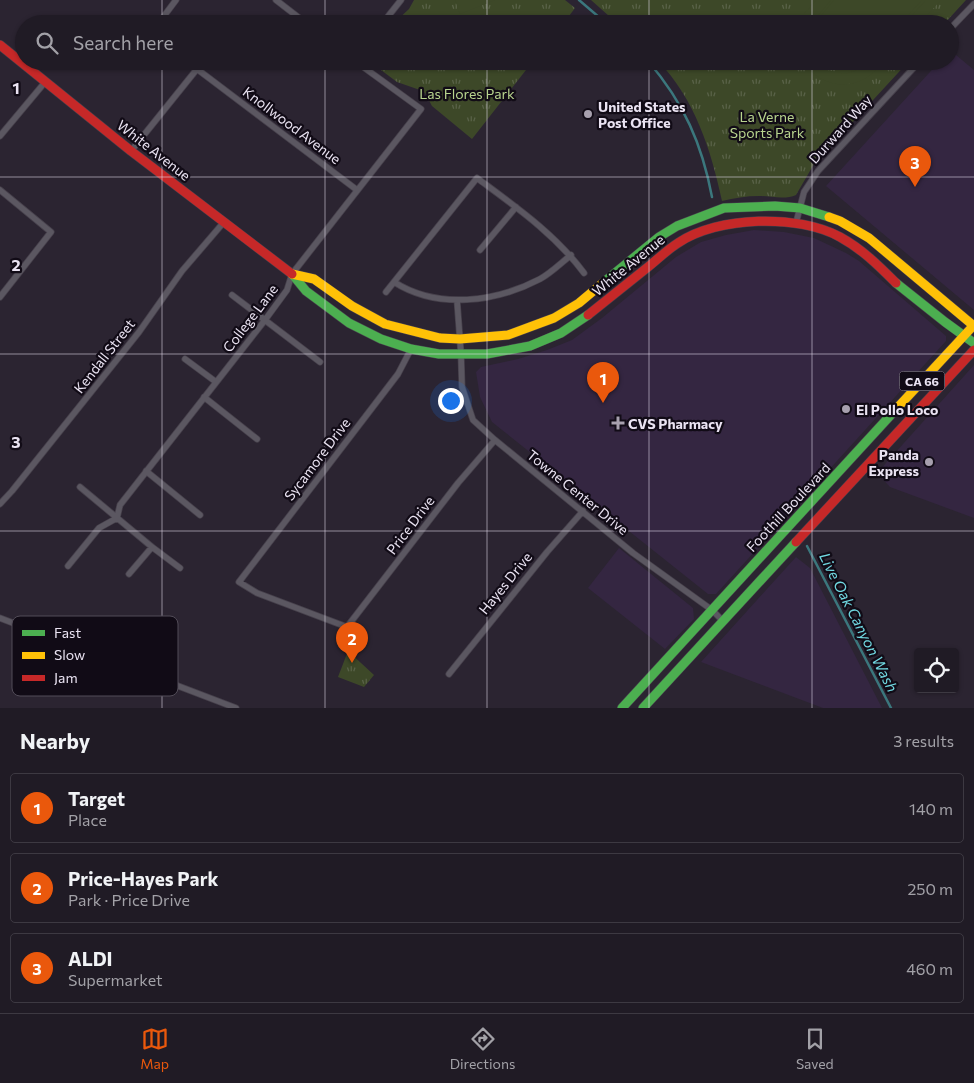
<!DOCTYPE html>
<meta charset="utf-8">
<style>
body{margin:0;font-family:Commissioner,sans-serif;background:#2d2832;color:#f1f3f6}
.controls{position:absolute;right:15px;bottom:15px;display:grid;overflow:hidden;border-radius:5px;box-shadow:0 1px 4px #0004}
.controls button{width:45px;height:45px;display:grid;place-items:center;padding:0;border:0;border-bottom:1px solid #3d3942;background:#201b25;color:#f1f3f6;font:25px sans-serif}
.you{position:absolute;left:450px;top:400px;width:18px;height:18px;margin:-12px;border:4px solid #fff;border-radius:50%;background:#1a73e8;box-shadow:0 0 0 8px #1a73e833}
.badge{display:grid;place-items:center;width:32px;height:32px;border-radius:50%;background:#ea580c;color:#fff;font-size:16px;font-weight:700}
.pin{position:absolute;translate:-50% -41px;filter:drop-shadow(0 1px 2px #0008)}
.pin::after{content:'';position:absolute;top:26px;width:18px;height:15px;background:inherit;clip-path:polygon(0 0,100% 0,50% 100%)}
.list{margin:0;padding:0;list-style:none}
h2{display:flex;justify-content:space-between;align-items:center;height:65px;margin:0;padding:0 20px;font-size:21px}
h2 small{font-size:16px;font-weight:400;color:#a2a1a7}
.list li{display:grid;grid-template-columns:32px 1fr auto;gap:15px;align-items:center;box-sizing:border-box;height:70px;margin:0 10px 10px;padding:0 10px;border:1px solid #3d3942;border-radius:5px}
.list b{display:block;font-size:19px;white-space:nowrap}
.list p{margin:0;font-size:16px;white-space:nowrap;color:#a2a1a7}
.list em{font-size:16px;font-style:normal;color:#a2a1a7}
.icon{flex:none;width:28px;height:28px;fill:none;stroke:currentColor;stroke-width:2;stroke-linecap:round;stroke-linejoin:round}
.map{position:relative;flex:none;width:974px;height:708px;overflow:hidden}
.search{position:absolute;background:#201b25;box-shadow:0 1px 4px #0004;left:15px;right:15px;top:15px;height:55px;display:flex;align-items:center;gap:12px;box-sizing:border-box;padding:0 18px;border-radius:28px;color:#a2a1a7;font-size:19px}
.sheet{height:305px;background:#201b25}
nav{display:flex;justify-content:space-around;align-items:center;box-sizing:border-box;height:70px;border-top:1px solid #3d3942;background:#201b25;font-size:14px;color:#a2a1a7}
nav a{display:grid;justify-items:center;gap:2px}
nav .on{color:#ea580c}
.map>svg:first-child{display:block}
</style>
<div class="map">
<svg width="974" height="708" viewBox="0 0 974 708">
<defs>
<pattern id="grass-tufts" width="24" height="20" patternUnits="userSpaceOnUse" patternTransform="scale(1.25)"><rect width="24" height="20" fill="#3d4828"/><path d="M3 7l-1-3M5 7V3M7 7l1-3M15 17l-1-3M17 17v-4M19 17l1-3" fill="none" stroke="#596248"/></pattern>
</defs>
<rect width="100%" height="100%" fill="#2b2431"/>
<path fill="#342641" d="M950,50L974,70V310L826,186L940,61H950Z
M754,230L784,232L814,238L846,253L859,261L946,336V341L716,594H708L492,422L480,397L476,372L481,367L518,359L547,350L572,340L602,318L676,257L701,242L726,235Z
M974,365V518L890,487L877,473Z
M619,548L693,608L694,619L665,649L588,588Z
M796,557L810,568L882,708H823L701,662Z"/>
<path fill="url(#grass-tufts)" d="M414,0H565L575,8L563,24H393L409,9Z
M591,0H966L944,24H618Z
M369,61H533L472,139L432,106L425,93L420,90L397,82Z
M658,61H909L814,164L796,195C785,200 770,196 759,196C746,196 734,198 722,201C711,150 695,99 658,61Z
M348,651L374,675L364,687L338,677Z"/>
<path fill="#3d4828" d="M455,0H495L460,14Z
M816,0H831L811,24H799L804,14Z
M834,0H922L900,24H814Z
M926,0H941L919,24H904Z
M803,61H816L827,70L845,74L858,70L869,61H884C878,68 872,75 864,79C841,91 816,82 803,61Z"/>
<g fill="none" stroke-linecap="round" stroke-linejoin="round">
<path stroke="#3b777d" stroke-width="2.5" d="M579,0L607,24
M648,61C684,103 702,144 712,197
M807,546L891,708"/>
<defs>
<path id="street" d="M276,0L307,24
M158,24L176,0
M382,24L401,0
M950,29L974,4
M189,61L197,69L357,190
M0,136L46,81
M131,151L197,69
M0,190L51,232L0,297
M796,223L804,192L818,171L920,61
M480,250L516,207
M394,282C438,310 496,302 540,279C551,273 561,263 571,255
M386,292L477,178C516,207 555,234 584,273
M232,295L320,362
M457,300L461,354L462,387L473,420L495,440L633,553L712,610L723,621
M411,349L398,374L239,582L257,593L347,627L458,483L495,440
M185,359L216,382
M204,397L257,439
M146,471L200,515
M80,487L152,547L180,568
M0,504L12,491L139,332L182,271L224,222
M117,518L120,505L265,320L287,290L292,274L421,109L355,61
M68,566L99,528L117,518
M129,574L152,547
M0,618L236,708
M449,674L547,552L583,511"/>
<path id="fast" d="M292,274L306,291L349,323L381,339L411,349L439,354H487L530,346L561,333L588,315
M604,282L659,237L677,226L724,208L775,206L800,208L829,217
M896,283L945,322L974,343
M622,708L899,406
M643,708L796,542"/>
<path id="slow" d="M829,217L840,221L869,238L974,326
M292,274L314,279L352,306L385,324L440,338L460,339L508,335L554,318L579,303L604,282
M899,406L974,325"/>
<path id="jam" d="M0,45L131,151L292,274
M588,315C608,299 628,283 648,267C658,259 667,250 678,243C718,216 798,214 840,237C862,249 879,266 896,283
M796,542L974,350"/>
</defs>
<use href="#street" stroke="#47414c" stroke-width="7"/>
<use href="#fast" stroke="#47414c" stroke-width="10"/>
<use href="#slow" stroke="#47414c" stroke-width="10"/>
<use href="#jam" stroke="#47414c" stroke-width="10"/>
<use href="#street" stroke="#5b5761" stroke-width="5.5"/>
<use href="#fast" stroke="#4caf50" stroke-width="9"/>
<use href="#slow" stroke="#ffc107" stroke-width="9"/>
<use href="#jam" stroke="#c62828" stroke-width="9"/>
</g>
<path fill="none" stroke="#eae3f2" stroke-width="1" stroke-opacity="0.55" d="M162,0V24M325,0V24M487,0V24M649,0V24M812,0V24M162,61V708M325,61V708M487,61V708M649,61V708M812,61V708M0,177H974M0,354H974M0,531H974"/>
<g fill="#a7a0ae" stroke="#110b16" stroke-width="2">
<circle cx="588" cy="114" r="5"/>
<circle cx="846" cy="409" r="5"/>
<path d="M615.5 415.5h5v5h5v5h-5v5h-5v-5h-5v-5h5z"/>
<circle cx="929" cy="462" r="5"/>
</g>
<g text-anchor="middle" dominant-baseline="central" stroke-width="4.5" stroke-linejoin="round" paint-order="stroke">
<rect fill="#110b16" stroke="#a9a2b0" stroke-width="1" x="899.5" y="371.5" width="45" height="19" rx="4"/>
<g font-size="12" font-weight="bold" fill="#eae3f2">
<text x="922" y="381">CA 66</text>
</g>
<g font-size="14" fill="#b8d48e" stroke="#110b16">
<text x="467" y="93">Las Flores Park</text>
<text x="767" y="116">La Verne<tspan x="767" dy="16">Sports Park</tspan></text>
</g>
<g font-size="14" font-weight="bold" fill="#eae3f2" stroke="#110b16" text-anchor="start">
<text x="598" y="106">United States<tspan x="598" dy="16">Post Office</tspan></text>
<text x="856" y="409">El Pollo Loco</text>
<text x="628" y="423">CVS Pharmacy</text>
<text x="919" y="454" text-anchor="end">Panda<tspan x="919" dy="16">Express</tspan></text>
</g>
<g font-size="14" fill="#eae3f2" stroke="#110b16">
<text transform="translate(292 125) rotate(37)">Knollwood Avenue</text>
<text transform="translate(840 129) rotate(-48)">Durward Way</text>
<text transform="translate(154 150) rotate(38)">White Avenue</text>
<text transform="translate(628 265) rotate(-39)">White Avenue</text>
<text transform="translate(250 318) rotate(-53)">College Lane</text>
<text transform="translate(104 356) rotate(-52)">Kendall Street</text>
<text transform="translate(317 459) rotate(-53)">Sycamore Drive</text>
<text transform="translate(578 492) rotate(39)">Towne Center Drive</text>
<text transform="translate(788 507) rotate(-47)">Foothill Boulevard</text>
<text transform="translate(410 525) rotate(-53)">Price Drive</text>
<text transform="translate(505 583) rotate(-51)">Hayes Drive</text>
</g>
<g font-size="15" font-style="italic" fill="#71d8e1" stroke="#110b16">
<text transform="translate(859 622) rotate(63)">Live Oak Canyon Wash</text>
</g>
</g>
<rect x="12" y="616" width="166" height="80" rx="8" fill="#110b16" stroke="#524c58" stroke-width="1"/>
<rect x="22" y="630" width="23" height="6" fill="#4caf50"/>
<rect x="22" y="652" width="23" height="7" fill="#ffc107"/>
<rect x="22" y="675" width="23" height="6" fill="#c62828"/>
<g font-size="14" fill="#eae3f2">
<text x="54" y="638">Fast</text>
<text x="54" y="660">Slow</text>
<text x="54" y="683">Jam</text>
</g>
<g font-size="16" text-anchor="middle" font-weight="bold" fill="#eae3f2" stroke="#110b16" stroke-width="4.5" stroke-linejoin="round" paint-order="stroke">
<text x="16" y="94">1</text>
<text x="16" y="271">2</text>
<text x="16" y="448">3</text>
</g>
</svg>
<div class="controls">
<button><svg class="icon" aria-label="locate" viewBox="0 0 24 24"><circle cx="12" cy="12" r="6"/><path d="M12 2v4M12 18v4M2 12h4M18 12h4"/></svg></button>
</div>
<div class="you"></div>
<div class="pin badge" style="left:603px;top:403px">1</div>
<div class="pin badge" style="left:352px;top:663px">2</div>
<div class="pin badge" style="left:915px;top:187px">3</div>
<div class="search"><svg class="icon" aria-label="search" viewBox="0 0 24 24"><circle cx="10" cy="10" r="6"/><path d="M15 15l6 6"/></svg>Search here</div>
</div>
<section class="sheet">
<h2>Nearby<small>3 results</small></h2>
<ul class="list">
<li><span class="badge">1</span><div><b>Target</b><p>Place</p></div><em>140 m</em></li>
<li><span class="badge">2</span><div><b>Price-Hayes Park</b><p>Park · Price Drive</p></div><em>250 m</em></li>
<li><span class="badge">3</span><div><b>ALDI</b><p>Supermarket</p></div><em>460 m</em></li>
</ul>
</section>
<nav>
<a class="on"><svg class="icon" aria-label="map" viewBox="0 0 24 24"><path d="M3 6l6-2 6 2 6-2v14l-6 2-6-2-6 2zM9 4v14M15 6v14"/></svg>Map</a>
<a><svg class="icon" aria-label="directions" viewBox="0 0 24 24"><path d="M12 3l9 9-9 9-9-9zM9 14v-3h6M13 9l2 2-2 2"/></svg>Directions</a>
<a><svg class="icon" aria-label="saved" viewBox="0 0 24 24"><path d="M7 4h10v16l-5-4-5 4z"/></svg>Saved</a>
</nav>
